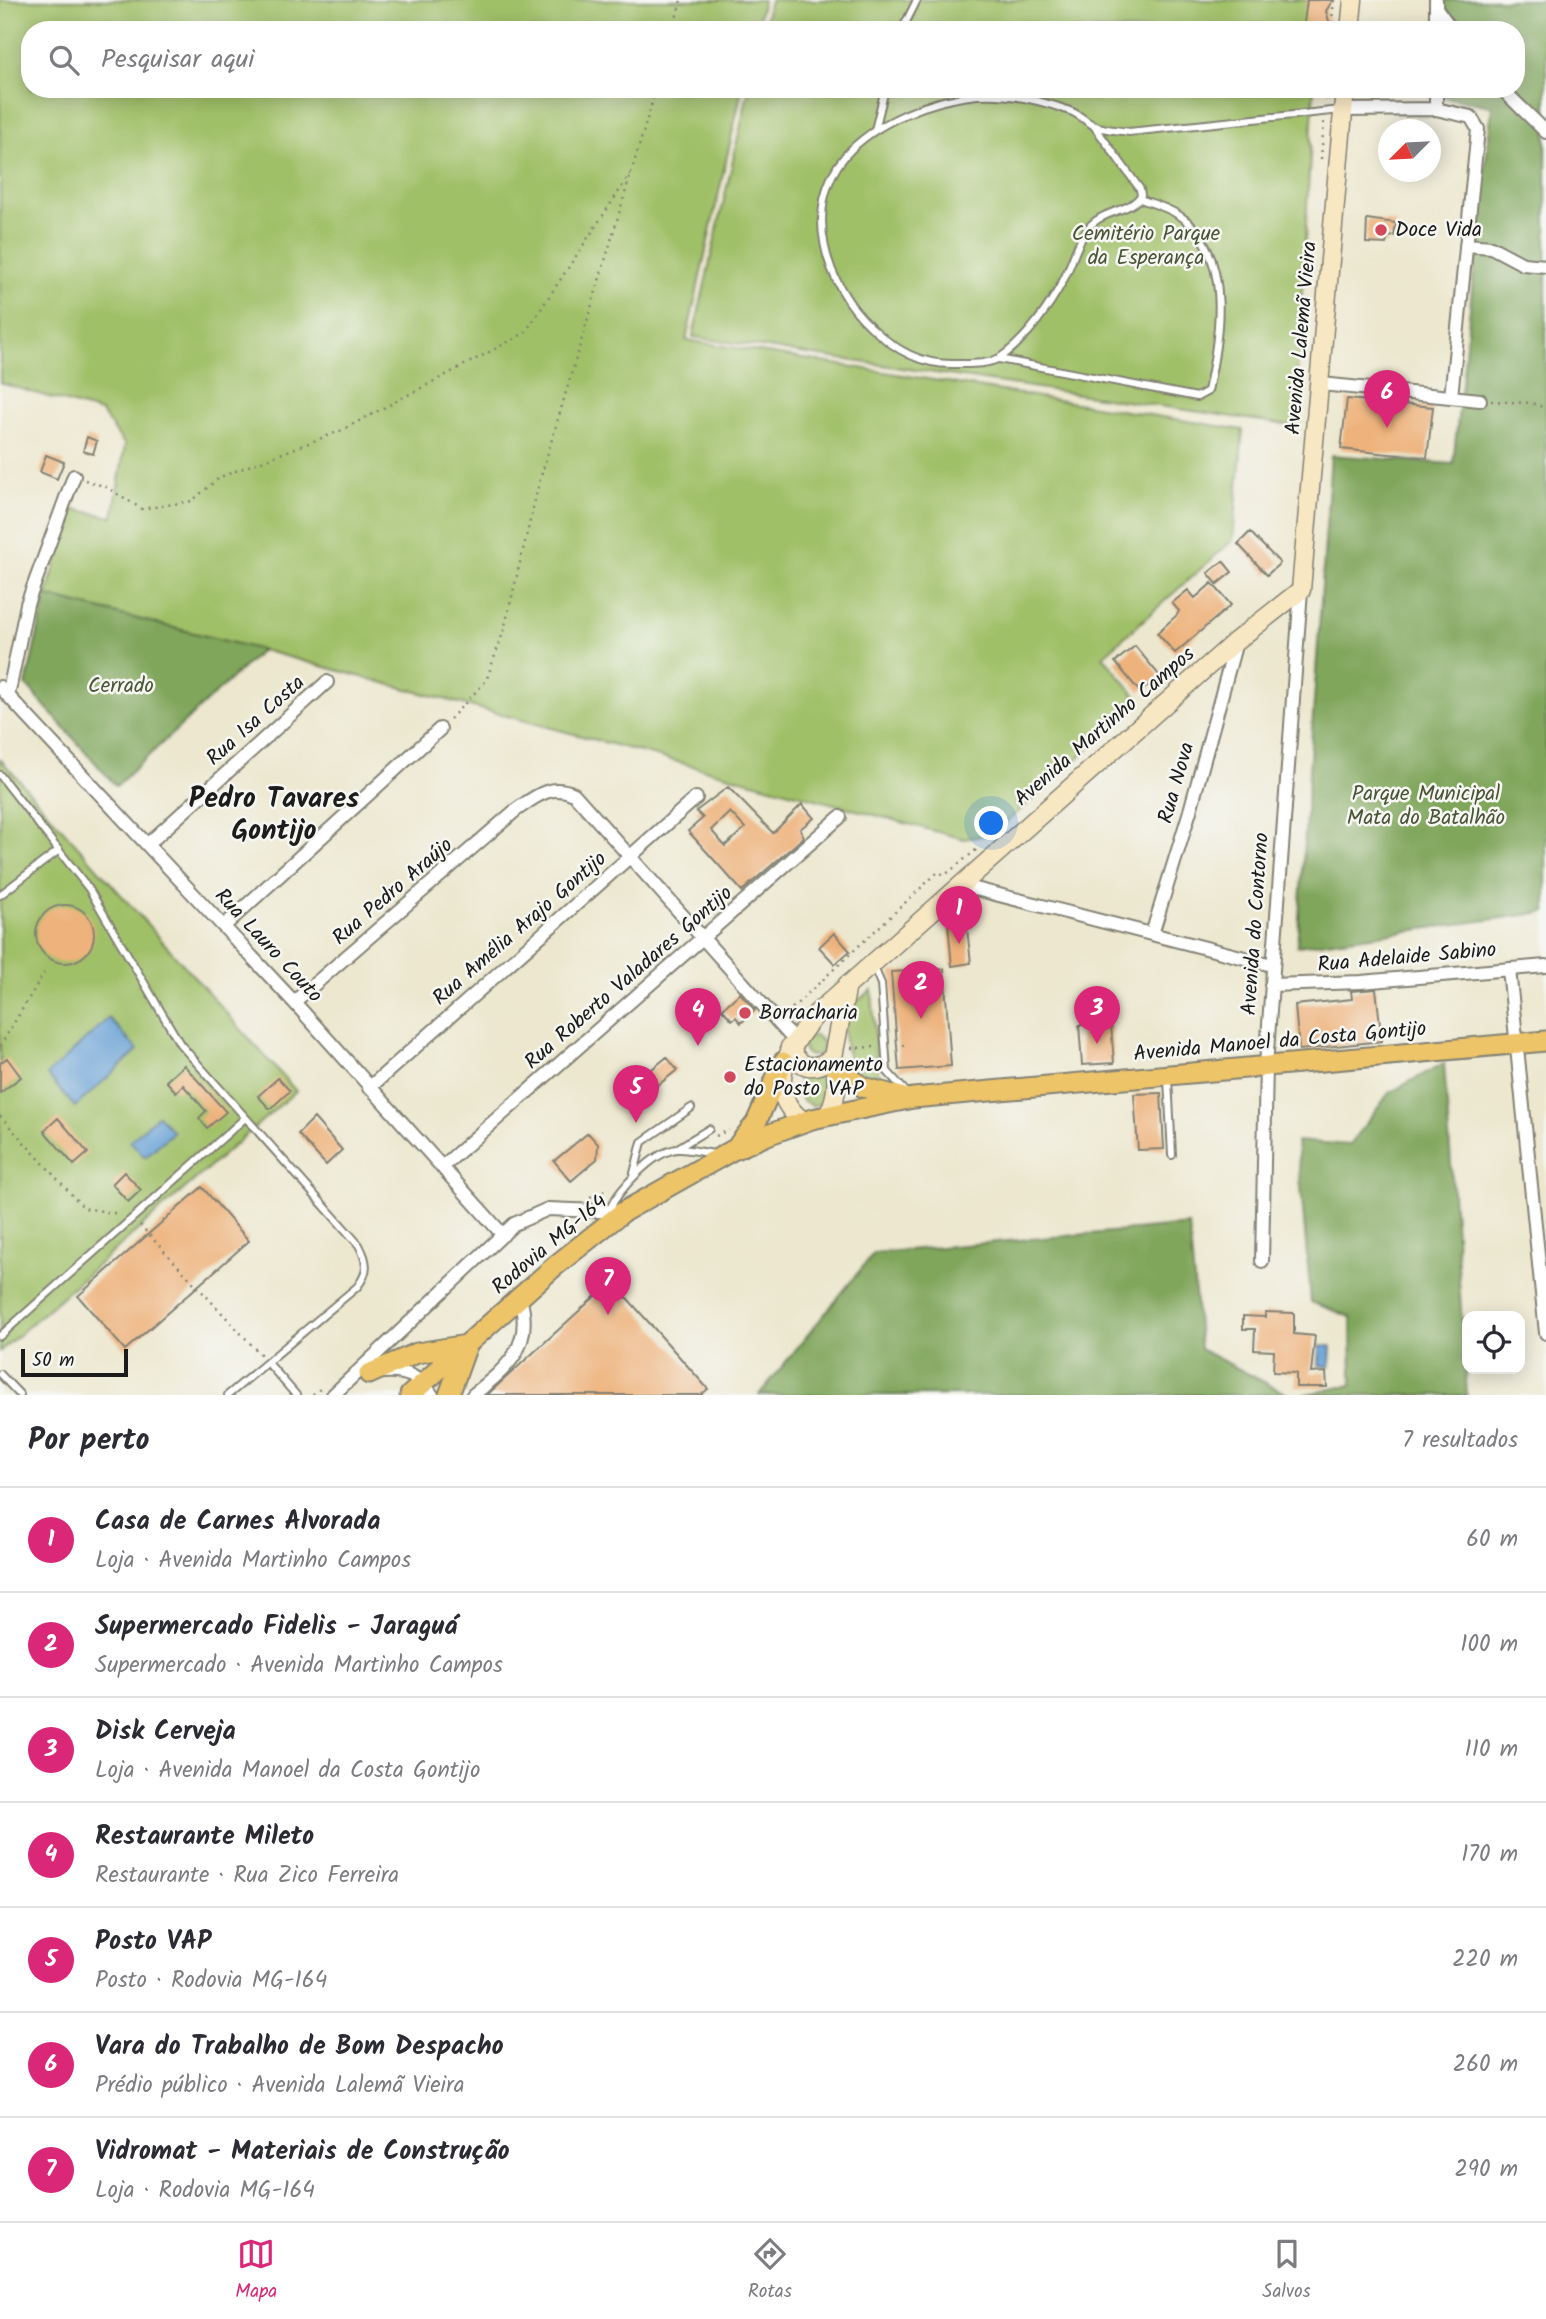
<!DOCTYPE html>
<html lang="pt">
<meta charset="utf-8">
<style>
body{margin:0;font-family:Kalam,sans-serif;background:#f7f7f7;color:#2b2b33}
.controls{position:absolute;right:21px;bottom:21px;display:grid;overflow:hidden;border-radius:14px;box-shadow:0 4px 18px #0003}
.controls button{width:63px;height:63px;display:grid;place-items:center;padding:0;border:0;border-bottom:2px solid #e1e1e2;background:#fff;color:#2b2b33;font:35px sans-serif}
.compass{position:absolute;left:1378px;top:119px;width:63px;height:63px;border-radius:50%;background:#fff;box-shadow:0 4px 18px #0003;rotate:246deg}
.scale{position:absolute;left:21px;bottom:18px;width:107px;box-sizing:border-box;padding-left:7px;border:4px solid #1c1c1c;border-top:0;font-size:19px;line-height:24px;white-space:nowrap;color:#1c1c1c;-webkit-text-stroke:5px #f6f6f2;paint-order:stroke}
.you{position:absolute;left:992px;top:824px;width:24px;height:24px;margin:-18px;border:5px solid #fff;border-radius:50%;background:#1a73e8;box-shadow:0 0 0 10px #1a73e833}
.badge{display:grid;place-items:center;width:46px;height:46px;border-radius:50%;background:#db2777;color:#fff;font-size:23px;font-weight:700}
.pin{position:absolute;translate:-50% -58px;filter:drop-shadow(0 2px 4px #0008)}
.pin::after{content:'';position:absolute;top:37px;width:24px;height:21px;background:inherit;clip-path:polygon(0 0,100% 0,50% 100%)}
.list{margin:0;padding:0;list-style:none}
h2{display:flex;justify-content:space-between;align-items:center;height:91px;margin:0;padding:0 28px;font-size:30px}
h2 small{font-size:23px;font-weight:400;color:#7c7c81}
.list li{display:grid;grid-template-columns:46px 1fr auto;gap:21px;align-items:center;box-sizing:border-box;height:105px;padding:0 28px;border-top:2px solid #e1e1e2}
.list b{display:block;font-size:26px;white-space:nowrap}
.list p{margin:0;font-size:23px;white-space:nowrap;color:#7c7c81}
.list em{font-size:23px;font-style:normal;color:#7c7c81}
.icon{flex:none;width:38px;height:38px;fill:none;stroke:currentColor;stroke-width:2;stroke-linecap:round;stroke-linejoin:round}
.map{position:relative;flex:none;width:1546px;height:1395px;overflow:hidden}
.search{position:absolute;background:#fff;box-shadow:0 4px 18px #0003;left:21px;right:21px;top:21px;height:77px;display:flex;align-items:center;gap:18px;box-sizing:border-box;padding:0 24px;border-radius:28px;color:#7c7c81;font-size:26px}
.sheet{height:826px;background:#fff}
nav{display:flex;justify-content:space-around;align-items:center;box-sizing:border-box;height:98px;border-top:2px solid #e1e1e2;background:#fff;font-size:19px;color:#7c7c81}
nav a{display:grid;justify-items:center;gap:4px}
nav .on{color:#db2777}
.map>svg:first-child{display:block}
</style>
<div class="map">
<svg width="1546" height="1395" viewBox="0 0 1546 1395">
<rect width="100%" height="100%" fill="#f6f6f2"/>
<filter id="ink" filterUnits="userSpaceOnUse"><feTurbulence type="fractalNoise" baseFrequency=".0143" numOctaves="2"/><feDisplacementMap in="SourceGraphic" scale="14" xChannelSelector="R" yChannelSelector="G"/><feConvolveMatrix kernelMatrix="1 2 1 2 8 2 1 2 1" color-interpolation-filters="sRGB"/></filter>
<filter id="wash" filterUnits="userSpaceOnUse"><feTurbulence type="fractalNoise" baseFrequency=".00686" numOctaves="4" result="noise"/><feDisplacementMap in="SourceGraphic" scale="28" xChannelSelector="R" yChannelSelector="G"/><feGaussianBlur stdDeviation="1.57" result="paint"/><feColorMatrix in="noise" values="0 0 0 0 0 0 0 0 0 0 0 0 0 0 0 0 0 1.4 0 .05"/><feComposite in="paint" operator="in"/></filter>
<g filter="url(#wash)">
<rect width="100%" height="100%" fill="#ece7ce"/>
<path fill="#a0c068" stroke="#5e6e42" stroke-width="2" d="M0,0H763L756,30H30V89H742L686,340L1243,430L1233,540L1103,656L1141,702L993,834L964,839L262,650L46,596L72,509L113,517L125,445L101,412L0,383Z
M770,0H1319L1317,30H763Z
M749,89H1314L1294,426L693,337Z
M0,759L296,1091L0,1351Z
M872,990L878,1076C873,1075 865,1075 861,1072C845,1062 840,1030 848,1014C852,1003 863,997 872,990Z
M803 1046a10 10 0 1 1 20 0a10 10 0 1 1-20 0Z
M798,1074L815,1078L827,1074L829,1087L822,1103L812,1106L801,1099Z"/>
<path fill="#80a65c" stroke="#4e613c" stroke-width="2" d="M1444,0H1546V912L1297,946L1331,455L1453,464L1492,106L1445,97V89H1516V30H1444Z
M46,596L262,650L116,786L26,685Z
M1444,1063L1467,1395H1301L1352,1385L1351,1317L1311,1302L1297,1141L1350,1145L1389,1093Z
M1189,1225L1200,1349L1289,1395H759L874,1253Z"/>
<path fill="#659fd5" stroke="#405e78" stroke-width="2" d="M109,1018L138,1050L75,1107L47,1075Z
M158,1115L173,1132L145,1157L130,1141Z
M1320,1346H1331L1330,1367L1319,1366Z"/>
<g id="blocks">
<path fill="#eeb27b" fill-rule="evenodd" d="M1307,0H1333L1326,11L1329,21L1325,30H1303Z
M1367,219L1396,223L1394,236L1388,237L1386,244L1366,243Z
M1347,399L1433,407L1427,458L1341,449Z
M87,437L97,441L93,454L83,451Z
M46,455L64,462L57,479L40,472Z
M1250,532L1280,563L1267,575L1238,544Z
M1223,561L1232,572L1217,584L1208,573Z
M1212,583L1231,605L1175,653L1157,633L1177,615L1179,611L1172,603L1188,590L1195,598Z
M1135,646L1160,676L1140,692L1115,662Z
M728,787L773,833L802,804L814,818L800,829L804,837L742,891L688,831L703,818L696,811ZM730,812L745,828L725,846L711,830Z
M36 934a29 29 0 1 1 58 0a29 29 0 1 1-58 0Z
M965,912L971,963L952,966L948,924Z
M834,933L850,951L835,964L819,947Z
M944,969L951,1066L899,1070L891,972Z
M1376,989L1382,1041L1299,1050L1295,1005L1352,999L1351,991Z
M740,993L755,1010L741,1023L736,1017L732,1020L722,1009Z
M1111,1024L1114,1063L1082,1065L1079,1025Z
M667,1057L677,1070L652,1090L642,1077Z
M7,1058L21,1077L0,1093V1063Z
M184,1065L226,1112L207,1128L199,1118L206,1111L183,1085L176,1092L166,1081Z
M278,1078L290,1091L270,1109L258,1096Z
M1161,1093L1164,1149L1138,1150L1134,1094Z
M58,1118L88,1153L74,1165L44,1131Z
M314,1118L342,1150L326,1165L298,1134Z
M588,1133L598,1144L597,1159L571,1181L554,1161Z
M124,1172L141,1190L128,1202L112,1184Z
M202,1187L249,1241L125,1350L78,1296Z
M612,1281L708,1389L701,1395H487Z
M1265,1312L1294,1313V1334L1315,1336L1311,1373L1326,1372L1327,1387H1296V1373L1273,1372L1274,1351L1254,1350L1255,1329H1243V1316L1265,1317Z"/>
</g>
</g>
<g filter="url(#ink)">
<use href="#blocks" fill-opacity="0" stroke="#848275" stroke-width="2"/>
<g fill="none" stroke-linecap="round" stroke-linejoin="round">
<defs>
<path id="service" d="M902,30L917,0
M1094,126L1140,189L1141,195C1131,213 1100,209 1086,231C1076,246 1072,263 1064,279C1050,306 1027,339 1001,357C989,365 969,364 955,364C921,365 895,350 871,327C826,286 801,208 845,156C875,122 932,99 977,95C1008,93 1041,100 1070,111C1079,114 1085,121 1093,125C1103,130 1117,130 1129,132L1341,110
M875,130L885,89
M999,359L1197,397L1208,391C1219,340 1232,263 1188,222C1175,210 1157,205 1140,199
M0,775L89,889L180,1044L359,1245C368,1262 369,1272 357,1287L228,1395
M0,895L59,850
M873,965L881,984L887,1071L906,1092
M1168,1079L1172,1155
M676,1149L709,1129
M633,1177L642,1142L691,1108
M609,1210C619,1190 652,1152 677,1149C688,1148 704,1153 715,1154
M0,1336L245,1118
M269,1364L296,1395
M0,1374L20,1395"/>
<path id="minor" d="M1436,0V30
M1436,8L1452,30
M1436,89V109L1471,117L1478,129L1451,397
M1502,89L1546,132
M1343,110L1436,109
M1466,245L1491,247L1523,264L1546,266
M1321,384L1480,400
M0,687L294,1002L503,1235
M8,696L27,604L74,476
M148,844L327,682
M960,885L1272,965
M224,926L440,729
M1152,934L1190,811L1236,642
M1509,969L1546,1333
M1271,985L1361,982L1546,966
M294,1002L516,810C535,797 550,783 574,794L794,1040
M369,1088L696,798
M442,1167L840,817
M1262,1261L1266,1065L1301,590
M383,1372C405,1370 419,1376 432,1395
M333,1395L514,1224L548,1209L623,1212
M473,1395C508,1367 534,1346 520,1298"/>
<path id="secondary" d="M1350,30L1353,0
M790,1047C799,1069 814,1072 833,1057
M828,1115C838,1096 839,1078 833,1057L847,985
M805,1122C759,1092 791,1043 817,1013L1236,641L1301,590L1345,89"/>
<path id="primary" d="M836,1068L863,1087L901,1097
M739,1144L756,1123L783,1062
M369,1374L417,1353L467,1345L449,1395
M410,1395L555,1266L623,1212L733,1150L770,1134L812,1119L913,1098L1546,1041"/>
</defs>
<use href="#service" stroke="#848275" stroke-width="10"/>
<use href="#minor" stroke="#848275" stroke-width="16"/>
<use href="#secondary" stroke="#848275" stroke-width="21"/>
<use href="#primary" stroke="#848275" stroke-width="23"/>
<path stroke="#848275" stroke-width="2.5" stroke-dasharray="2 5" stroke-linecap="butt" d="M673,30L681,0
M1331,30L1334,0
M1326,100L1327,89
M1321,159L1324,121
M1491,401L1531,403L1546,408
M85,480L106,487L142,509L192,501L220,477L340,431L525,333L633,170
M450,719L486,681L504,630L539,483L656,89
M787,1013L938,872L945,875L976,850
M0,1046L44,973
M896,1046L904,1045
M851,1048L876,1047
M0,1116L84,1208L120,1214
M716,1136L729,1130
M590,1197L609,1188
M140,1225L262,1356
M313,1395L321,1388"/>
<use href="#service" stroke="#fff" stroke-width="6"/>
<use href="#minor" stroke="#fff" stroke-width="12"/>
<use href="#secondary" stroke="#f8e7c3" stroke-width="18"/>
<use href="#primary" stroke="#eec469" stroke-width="19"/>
</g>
</g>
<g fill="#d1495b" stroke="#f6f6f2" stroke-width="2.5">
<circle cx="1381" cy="230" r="7"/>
<circle cx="745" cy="1013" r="7"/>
<circle cx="730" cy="1077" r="7"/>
</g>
<g text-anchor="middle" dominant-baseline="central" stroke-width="5" stroke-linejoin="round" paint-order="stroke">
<g font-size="21" fill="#1c1c1c" stroke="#f6f6f2" text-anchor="start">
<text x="1395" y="230">Doce Vida</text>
<text x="759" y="1013">Borracharia</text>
<text x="744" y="1065">Estacionamento<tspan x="744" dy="24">do Posto VAP</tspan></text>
</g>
<g font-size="21" fill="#4a5537" stroke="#f6f6f2">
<text x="1146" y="234">Cemitério Parque<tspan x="1146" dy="24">da Esperança</tspan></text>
<text x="121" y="686">Cerrado</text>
<text x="1426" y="794">Parque Municipal<tspan x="1426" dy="24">Mata do Batalhão</tspan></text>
</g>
<g font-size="21" fill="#1c1c1c" stroke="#f6f6f2">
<text transform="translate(1302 338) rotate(-85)">Avenida Lalemã Vieira</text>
<text transform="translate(256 721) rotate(-42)">Rua Isa Costa</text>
<text transform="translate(1105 727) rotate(-41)">Avenida Martinho Campos</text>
<text transform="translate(1177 783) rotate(-74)">Rua Nova</text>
<text transform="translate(393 892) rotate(-41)">Rua Pedro Araújo</text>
<text transform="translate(1256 924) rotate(-86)">Avenida do Contorno</text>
<text transform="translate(520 929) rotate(-41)">Rua Amélia Arajo Gontijo</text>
<text transform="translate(268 946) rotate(47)">Rua Lauro Couto</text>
<text transform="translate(1407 958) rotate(-5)">Rua Adelaide Sabino</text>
<text transform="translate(629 978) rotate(-41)">Rua Roberto Valadares Gontijo</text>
<text transform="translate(1280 1042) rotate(-5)">Avenida Manoel da Costa Gontijo</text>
<text transform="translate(550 1245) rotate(-40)">Rodovia MG-164</text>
</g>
<g font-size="28" font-weight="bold" fill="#1c1c1c" stroke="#f6f6f2">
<text x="274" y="799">Pedro Tavares<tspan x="274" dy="32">Gontijo</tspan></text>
</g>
</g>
</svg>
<div class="controls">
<button><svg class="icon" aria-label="locate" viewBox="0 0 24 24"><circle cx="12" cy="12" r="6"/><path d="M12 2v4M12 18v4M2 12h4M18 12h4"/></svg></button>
</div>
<svg class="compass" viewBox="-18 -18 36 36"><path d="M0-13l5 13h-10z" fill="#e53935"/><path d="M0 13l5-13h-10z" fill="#7c7c81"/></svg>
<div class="scale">50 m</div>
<div class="you"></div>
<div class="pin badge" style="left:959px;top:944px">1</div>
<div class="pin badge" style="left:921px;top:1019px">2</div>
<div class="pin badge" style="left:1097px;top:1044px">3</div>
<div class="pin badge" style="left:698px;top:1046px">4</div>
<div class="pin badge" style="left:636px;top:1123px">5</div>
<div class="pin badge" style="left:1387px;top:428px">6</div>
<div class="pin badge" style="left:608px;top:1315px">7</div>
<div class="search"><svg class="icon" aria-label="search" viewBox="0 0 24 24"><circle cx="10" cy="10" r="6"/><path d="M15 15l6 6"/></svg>Pesquisar aqui</div>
</div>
<section class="sheet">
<h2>Por perto<small>7 resultados</small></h2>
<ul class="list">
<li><span class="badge">1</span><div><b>Casa de Carnes Alvorada</b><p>Loja · Avenida Martinho Campos</p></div><em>60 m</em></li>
<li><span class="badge">2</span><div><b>Supermercado Fidelis - Jaraguá</b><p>Supermercado · Avenida Martinho Campos</p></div><em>100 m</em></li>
<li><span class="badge">3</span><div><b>Disk Cerveja</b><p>Loja · Avenida Manoel da Costa Gontijo</p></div><em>110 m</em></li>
<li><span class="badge">4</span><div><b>Restaurante Mileto</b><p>Restaurante · Rua Zico Ferreira</p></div><em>170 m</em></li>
<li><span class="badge">5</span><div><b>Posto VAP</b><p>Posto · Rodovia MG-164</p></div><em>220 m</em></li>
<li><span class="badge">6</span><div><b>Vara do Trabalho de Bom Despacho</b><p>Prédio público · Avenida Lalemã Vieira</p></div><em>260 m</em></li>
<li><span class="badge">7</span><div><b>Vidromat - Materiais de Construção</b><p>Loja · Rodovia MG-164</p></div><em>290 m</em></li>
</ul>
</section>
<nav>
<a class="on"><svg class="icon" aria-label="map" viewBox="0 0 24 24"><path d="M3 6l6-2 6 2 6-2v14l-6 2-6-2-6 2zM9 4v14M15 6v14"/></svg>Mapa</a>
<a><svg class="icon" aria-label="directions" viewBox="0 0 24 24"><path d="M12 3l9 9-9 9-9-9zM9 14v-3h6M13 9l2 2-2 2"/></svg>Rotas</a>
<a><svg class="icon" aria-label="saved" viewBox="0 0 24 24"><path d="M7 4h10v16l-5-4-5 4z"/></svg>Salvos</a>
</nav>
